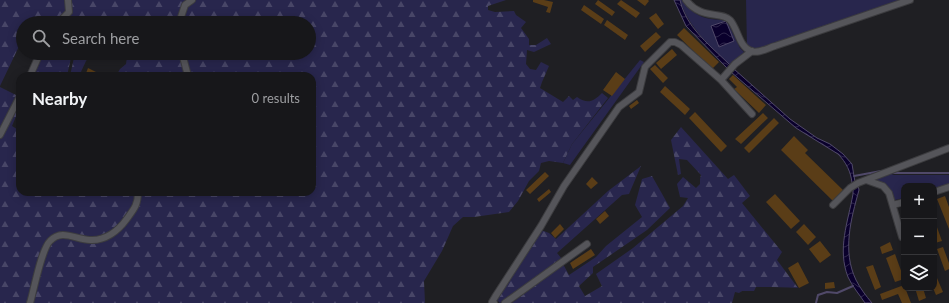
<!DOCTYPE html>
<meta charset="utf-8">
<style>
body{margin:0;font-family:Lato,sans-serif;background:#242427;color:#f1f3f6}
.controls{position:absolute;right:12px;bottom:12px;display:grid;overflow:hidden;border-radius:8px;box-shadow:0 2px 10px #0003}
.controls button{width:36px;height:36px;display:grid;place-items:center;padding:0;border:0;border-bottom:1px solid #363639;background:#17171a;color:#f1f3f6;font:20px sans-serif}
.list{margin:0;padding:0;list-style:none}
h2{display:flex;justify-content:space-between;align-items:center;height:52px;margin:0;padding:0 16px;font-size:17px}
h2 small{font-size:13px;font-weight:400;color:#9e9fa2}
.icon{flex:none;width:22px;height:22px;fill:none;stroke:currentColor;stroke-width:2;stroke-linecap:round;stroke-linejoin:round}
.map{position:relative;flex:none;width:949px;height:303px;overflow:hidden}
.search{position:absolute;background:#17171a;box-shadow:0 2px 10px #0003;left:16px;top:16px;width:300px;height:44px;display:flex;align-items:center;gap:10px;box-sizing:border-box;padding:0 14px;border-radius:22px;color:#9e9fa2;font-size:15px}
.panel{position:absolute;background:#17171a;box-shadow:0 2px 10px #0003;left:16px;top:72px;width:300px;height:124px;border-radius:12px}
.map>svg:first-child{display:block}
</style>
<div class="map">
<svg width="949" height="303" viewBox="0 0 949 303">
<defs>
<pattern id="forest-firs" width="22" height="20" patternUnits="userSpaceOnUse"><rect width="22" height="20" fill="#28264d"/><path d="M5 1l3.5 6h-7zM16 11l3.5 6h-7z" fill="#484667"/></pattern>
<pattern id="water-waves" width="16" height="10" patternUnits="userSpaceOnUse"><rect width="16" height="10" fill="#0a002c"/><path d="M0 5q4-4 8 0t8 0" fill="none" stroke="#2e264b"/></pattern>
</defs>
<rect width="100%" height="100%" fill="#1f1f23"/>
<path fill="#28264d" d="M680,0H683C688,10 700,18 711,19C717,20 722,19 727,21L740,48L744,52L730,65C709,45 689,28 680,0Z
M746,0H905L755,50L747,48Z
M640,60L644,62L570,165L563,163L572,144Z
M889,173L894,175H949V185L934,189V186H904V198L895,200L884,184L876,180L877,178Z"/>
<path fill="url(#forest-firs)" d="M0,0H65L67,11L55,23H23V38L0,86Z
M69,0H189L177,23H60L70,12Z
M194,0H506L488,6V10L495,12L514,11L516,15L526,22L521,28L529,39V45H536L547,38L551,44L534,52L527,50L526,64L530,69L536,70L541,62L549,66L542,82L540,88L563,102L569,96L573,100L577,97C588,105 594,101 602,93L608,98L572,144L563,163L549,161L541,163L539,171L529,181L518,201L509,212L474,217H463L453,226L442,251L424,281L425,303H32L43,261L51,241L63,237L90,242L121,229L139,192H312V76H189L184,53H309V23H180L187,6Z
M41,53H72L67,76H31Z
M75,53H92L86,61L79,76H70Z
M123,53H181L186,76H116L120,69L126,64L127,57Z
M0,87L18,96L0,130Z
M20,99V107L12,126L20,131V192H132L136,201L131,210L112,232L95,238L76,235L50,239L29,303H0V137Z
M681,127L728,179L734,175L750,196L742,203L782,252L777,260L798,288C784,287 770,287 756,287L754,291H742L739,293L735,292L732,303H512L563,264L569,275L596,257L606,246L642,217L635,205L642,179L652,176L670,208L647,230L593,267V273L579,286L585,296L602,286L596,274L633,248L683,206L688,198L680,197L677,184L683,177L696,188L700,184V179L701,175L687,160L679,159L681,174L678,175L671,140Z
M641,166L629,194L622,195L557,253L562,259L500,303L497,300L499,295L541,230L549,233L556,239L608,191Z"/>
<path fill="url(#water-waves)" stroke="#504969" d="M674,0H680C681,4 682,8 684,12C692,32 715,50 730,65L727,68L686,26Z
M726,21L734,41L719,47L711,26Z
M734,69L790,119L817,138L830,144L843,154L852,164L855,182L852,183C851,172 846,162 838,154L796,128L731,72Z
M858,185L859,190C851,219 842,251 856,280C860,288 866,296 872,303H865C859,294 852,286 848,277C837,249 848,222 853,194V189Z"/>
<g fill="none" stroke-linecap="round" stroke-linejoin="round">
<path stroke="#504969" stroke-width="2" d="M894,173H949
M854,176L881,171
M816,303L818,295L827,292L837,293L853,286"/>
</g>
<path fill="#5a3d17" d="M533,0H544L553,2L550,13L546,12L548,7L533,2Z
M598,0L615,12L612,16L595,4Z
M621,0L640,13L636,18L617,4Z
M637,0H648L649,1L645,6Z
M584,5L604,19L601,24L581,10Z
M656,13L664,24L658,29L649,18Z
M607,20L628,35L625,40L604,25Z
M684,28L719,62L712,69L677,35Z
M656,32L661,37L645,52L640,46Z
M672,49L677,55L661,69L656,63Z
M655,65L668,78L663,83L650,69Z
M88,68L96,72L95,76H85Z
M616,72L625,79L612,96L603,90Z
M733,75L766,105L759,113L734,89L737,87L729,79Z
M665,86L690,109L685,115L660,92Z
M637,100L639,103L631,109L629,106Z
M695,112L727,146L721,152L689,118Z
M763,113L768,118L741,144L735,139Z
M774,118L779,123L749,153L744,148Z
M794,136L808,150L805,153L844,191L833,201L781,150Z
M545,172L549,176L530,194L526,190Z
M592,177L598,183L591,189L586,184Z
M549,189L551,192L539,202L537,199Z
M775,194L800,221L791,229L766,202Z
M945,196L949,207V229L937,199Z
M605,211L609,216L600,224L596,219Z
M934,219L942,241L935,243L934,240Z
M560,224L564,229L555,238L551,233Z
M804,224L816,237L808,245L796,232Z
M820,241L831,255L820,263L809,249Z
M890,242L893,250L882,254L880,247Z
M943,247L949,263V269L945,271L937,249Z
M591,249L595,255L573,269L570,263Z
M895,254L904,279L895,282L886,258Z
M798,262L809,283L799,288L788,268Z
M873,265L881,287L875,290L866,267Z
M937,278L943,292L936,295L933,288H934V279Z
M834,282L835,288L825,289V283Z
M904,285L911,303H902L898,294L882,300L880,294Z
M915,288H923L926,298L919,301Z"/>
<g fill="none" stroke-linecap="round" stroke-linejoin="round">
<defs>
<path id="street" d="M686,0C701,20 721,11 730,20C738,29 739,47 751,51C758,54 768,48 775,46L910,0
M58,23L69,12L68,0
M179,23L185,5L192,0
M182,53L188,76
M30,76L40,53
M721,80L735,64L752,51
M0,135L20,96
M866,180L883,186L889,193L902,237
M934,192L949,187
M833,205L850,188L858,183L949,148
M893,205L904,202
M30,303C34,290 41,250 50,241C62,228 76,240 90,240C105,241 118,231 126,220C134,209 138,205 138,192
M494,303L492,302L495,297L541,226L564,186L619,107L639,92L645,67L670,42H675L681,45L721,80L752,114
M505,303L587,244"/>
</defs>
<use href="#street" stroke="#3c3c3f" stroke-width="8"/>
<use href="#street" stroke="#55555a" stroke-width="6"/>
</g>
</svg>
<div class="controls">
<button>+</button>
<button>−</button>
<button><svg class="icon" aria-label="layers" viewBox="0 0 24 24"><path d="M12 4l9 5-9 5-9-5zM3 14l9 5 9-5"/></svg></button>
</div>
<div class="search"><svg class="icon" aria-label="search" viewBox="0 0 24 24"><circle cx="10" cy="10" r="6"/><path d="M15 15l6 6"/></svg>Search here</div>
<section class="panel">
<h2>Nearby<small>0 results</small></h2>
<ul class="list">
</ul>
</section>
</div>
